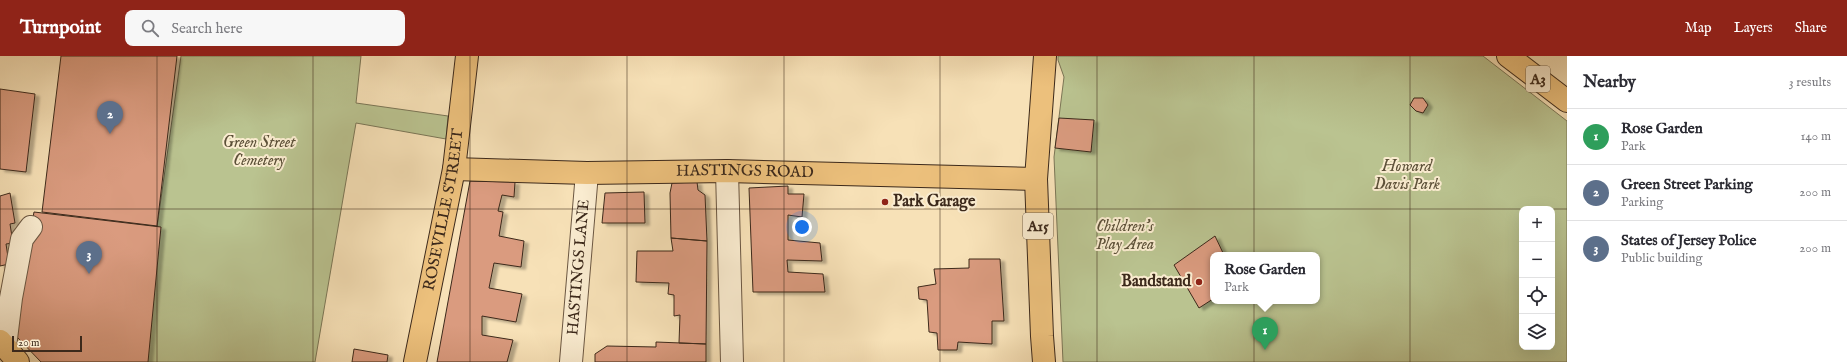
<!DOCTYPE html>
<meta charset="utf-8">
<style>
body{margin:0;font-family:"IM FELL English",serif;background:#f7f7f7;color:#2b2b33}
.controls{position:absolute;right:12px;bottom:12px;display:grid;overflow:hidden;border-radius:8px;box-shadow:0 4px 16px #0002}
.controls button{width:36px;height:36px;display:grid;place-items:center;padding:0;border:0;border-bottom:1px solid #e1e1e2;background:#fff;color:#2b2b33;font:20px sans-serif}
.scale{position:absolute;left:12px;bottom:10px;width:70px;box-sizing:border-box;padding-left:4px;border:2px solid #3c291b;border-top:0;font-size:11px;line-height:14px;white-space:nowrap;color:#3c291b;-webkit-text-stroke:3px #faecd0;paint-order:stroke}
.you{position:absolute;left:802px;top:171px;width:14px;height:14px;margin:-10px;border:3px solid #fff;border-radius:50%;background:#1a73e8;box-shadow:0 0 0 6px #1a73e833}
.badge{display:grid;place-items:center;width:26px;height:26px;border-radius:50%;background:#8f2418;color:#fff;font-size:13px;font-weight:700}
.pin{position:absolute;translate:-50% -33px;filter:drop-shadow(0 1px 2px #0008)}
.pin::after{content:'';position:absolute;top:21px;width:14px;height:12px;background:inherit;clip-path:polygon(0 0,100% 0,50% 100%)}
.popup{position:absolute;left:1210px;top:196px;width:110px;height:52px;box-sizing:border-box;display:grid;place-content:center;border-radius:8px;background:#fff;filter:drop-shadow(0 1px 3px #0005);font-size:13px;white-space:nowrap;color:#7c7c81}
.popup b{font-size:15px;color:#2b2b33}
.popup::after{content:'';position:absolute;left:50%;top:100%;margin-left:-8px;border:8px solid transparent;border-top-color:#fff}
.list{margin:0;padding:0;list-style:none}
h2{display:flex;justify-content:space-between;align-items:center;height:52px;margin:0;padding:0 16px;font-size:17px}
h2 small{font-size:13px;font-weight:400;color:#7c7c81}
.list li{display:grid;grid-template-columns:26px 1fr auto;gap:12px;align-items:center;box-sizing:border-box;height:56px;padding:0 16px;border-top:1px solid #e1e1e2}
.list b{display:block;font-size:15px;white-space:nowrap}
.list p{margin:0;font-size:13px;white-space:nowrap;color:#7c7c81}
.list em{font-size:13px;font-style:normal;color:#7c7c81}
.icon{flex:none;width:22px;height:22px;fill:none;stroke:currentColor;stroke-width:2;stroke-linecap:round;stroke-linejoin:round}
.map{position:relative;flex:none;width:1567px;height:306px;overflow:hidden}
header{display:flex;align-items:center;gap:24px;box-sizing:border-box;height:56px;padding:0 20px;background:#8f2418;color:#fff}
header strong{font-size:19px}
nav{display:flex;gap:22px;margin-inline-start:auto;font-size:14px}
.search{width:280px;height:36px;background:#f7f7f7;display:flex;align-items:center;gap:10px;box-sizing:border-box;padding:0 14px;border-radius:8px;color:#7c7c81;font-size:15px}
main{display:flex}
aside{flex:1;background:#fff}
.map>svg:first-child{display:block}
</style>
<header>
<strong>Turnpoint</strong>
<div class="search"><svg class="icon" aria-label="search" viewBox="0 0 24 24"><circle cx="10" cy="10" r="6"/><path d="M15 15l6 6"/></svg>Search here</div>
<nav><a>Map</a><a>Layers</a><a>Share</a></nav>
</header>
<main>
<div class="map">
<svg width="1567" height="306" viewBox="0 0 1567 306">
<defs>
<filter id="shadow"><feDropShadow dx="4.5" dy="2.5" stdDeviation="1" flood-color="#0004"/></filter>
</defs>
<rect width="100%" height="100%" fill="#f7e1b7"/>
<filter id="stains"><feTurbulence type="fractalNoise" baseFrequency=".005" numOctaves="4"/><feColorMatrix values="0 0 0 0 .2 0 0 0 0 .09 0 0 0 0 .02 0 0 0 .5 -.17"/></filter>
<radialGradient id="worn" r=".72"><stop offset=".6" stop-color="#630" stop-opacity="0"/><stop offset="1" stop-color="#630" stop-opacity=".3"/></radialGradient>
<path fill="#bac390" stroke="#7b7656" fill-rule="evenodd" d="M181,0H361L356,47L448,60L446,83L356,67L315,306H147L157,171Z
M1058,0H1483L1567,65V306H1063L1054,101L1064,21L1058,4ZM1522,153H1552V291H1522ZM1213,199H1317V245H1213Z"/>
<path fill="#da9b7f" stroke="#3c291b" filter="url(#shadow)" d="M61,0H177L157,170L42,156Z
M0,33L35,38L26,116L0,113Z
M1414,42H1423L1428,49L1423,57L1416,55L1410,49Z
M1059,62L1094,64L1091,96L1055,92Z
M470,125L515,126L514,141L502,139L498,155L503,156L499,180L524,185L521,211L494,207L489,232L522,238L516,266L482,260V279L513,284L507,306H437Z
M697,126L698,134L705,139L707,185L671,182L670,137L672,127Z
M788,130V138H804L802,161L788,159V184L820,187L822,205L787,204L788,216L823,218L825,236H753L749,132Z
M644,136L645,167H602L605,137Z
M10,137L15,167L10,168L13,187L6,188L9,208L0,210V140Z
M34,156L161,171L148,306H41L17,281L14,265Z
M1215,180L1224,199H1213V243L1199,252L1174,209Z
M671,182L707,185L706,288L679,287L680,259L674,260V239L668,238L669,227L636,226L637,195H673Z
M969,203H1000L1004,265H992V288L958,286L957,294H938L937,277L929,276L927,244L919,243L918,231L936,228L934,213L969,212Z
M656,286L706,288V306H595V298L607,290L656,291Z
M354,293L388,299L387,306H352Z"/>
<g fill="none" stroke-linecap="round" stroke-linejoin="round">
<defs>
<g id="minor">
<path d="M727,115L732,306"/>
<path d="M5,291L11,242L22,183L31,171"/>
<path id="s1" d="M571,306L587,117"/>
</g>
<g id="major">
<path d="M1508,0L1567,45"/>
<path id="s2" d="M454,113L587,117L727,115L1036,123"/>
<path id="s3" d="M415,306L454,113L467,0"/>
<path d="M1044,306L1042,280L1036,123L1045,0"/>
</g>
<path id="highway" d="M0,285L18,306"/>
</defs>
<use href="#minor" stroke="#6b5742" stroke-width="24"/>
<use href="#major" stroke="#3c291b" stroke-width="24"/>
<use href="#highway" stroke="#3c291b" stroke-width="24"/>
<use href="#minor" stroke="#faecd0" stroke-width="22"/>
<use href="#major" stroke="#ecc07c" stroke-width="22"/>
<use href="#highway" stroke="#ecc07c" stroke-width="22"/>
</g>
<path fill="none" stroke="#3c291b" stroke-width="1" stroke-opacity="0.55" d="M157,0V306M313,0V306M470,0V306M627,0V306M784,0V306M940,0V306M1097,0V306M1254,0V306M1410,0V306M0,153H1522M1522,153H1552M1552,153H1567"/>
<g fill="#8f2418" stroke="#faecd0" stroke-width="1.5">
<circle cx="885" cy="146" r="4"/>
<circle cx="1199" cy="226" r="4"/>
</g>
<g text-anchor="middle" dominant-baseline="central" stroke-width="4" stroke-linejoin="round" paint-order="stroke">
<g fill="#faecd0" stroke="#756451" stroke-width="1">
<rect x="1526" y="10" width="24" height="26" rx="3"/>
<rect x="1023" y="157" width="30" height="26" rx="3"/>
</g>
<g font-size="15" font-weight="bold" fill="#3c291b">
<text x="1538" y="23">A3</text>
<text x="1038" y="170">A15</text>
</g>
<g font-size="16" font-style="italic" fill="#5c5038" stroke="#faecd0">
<text x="259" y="87">Green Street<tspan x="259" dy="18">Cemetery</tspan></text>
<text x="1407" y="111">Howard<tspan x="1407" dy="18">Davis Park</tspan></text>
<text x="1125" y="171">Children's<tspan x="1125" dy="18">Play Area</tspan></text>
</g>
<g font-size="16" fill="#3c291b" stroke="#faecd0">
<text stroke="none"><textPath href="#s2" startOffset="291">HASTINGS ROAD</textPath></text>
<text stroke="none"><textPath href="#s3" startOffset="155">ROSEVILLE STREET</textPath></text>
<text stroke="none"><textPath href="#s1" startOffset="95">HASTINGS LANE</textPath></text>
</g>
<g font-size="16" font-weight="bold" fill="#3c291b" stroke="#faecd0" text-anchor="start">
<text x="893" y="146">Park Garage</text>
<text x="1191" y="226" text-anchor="end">Bandstand</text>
</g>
</g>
<rect width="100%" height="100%" filter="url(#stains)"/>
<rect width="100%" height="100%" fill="url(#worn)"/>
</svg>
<div class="controls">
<button>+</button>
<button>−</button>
<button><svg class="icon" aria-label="locate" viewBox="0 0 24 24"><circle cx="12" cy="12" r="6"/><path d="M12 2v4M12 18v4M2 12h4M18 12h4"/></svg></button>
<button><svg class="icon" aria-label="layers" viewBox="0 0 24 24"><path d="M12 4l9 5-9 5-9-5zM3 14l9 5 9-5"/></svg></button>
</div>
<div class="scale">20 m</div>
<div class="you"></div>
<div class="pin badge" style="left:1265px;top:294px;background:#2e9e5b">1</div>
<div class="popup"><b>Rose Garden</b>Park</div>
<div class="pin badge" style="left:110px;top:78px;background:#5c6f8a">2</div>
<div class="pin badge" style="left:89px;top:218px;background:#5c6f8a">3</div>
</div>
<aside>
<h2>Nearby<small>3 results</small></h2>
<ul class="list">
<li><span class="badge" style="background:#2e9e5b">1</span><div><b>Rose Garden</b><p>Park</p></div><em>140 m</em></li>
<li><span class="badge" style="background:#5c6f8a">2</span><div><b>Green Street Parking</b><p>Parking</p></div><em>200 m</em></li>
<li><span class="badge" style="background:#5c6f8a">3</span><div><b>States of Jersey Police</b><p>Public building</p></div><em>200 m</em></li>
</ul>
</aside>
</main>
